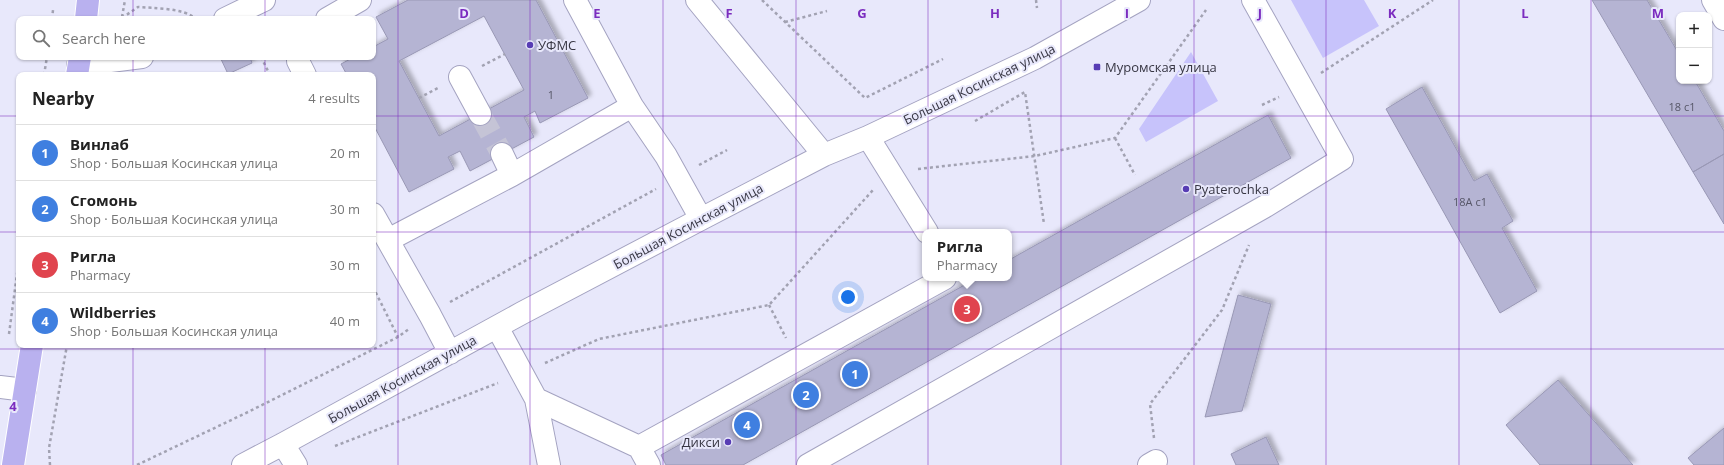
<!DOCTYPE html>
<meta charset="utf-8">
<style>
body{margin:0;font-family:"Open Sans",sans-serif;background:#f2f2f2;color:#222}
.controls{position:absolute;right:12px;top:12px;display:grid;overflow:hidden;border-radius:8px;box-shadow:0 1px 3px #0004}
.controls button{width:36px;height:36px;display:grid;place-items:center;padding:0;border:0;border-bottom:1px solid #e0e0e0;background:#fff;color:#222;font:20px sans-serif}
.you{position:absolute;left:848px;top:297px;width:14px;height:14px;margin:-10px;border:3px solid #fff;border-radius:50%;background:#1a73e8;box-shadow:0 0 0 6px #1a73e833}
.badge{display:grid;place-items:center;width:26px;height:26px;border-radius:50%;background:#1a73e8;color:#fff;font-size:13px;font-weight:700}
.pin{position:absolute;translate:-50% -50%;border:2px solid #fff;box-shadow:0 1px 4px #0006}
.popup{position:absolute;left:922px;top:229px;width:90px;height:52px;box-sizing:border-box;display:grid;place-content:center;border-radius:8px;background:#fff;filter:drop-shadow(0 1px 3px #0005);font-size:13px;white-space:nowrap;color:#767676}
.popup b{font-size:15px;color:#222}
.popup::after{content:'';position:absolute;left:50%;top:100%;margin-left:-8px;border:8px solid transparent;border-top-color:#fff}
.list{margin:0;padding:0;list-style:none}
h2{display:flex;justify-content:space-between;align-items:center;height:52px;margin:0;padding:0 16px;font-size:17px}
h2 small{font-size:13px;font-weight:400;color:#767676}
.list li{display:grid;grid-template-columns:26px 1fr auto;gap:12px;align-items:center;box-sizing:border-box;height:56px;padding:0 16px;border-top:1px solid #e0e0e0}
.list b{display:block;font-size:15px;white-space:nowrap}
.list p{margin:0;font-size:13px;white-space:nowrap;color:#767676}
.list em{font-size:13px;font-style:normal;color:#767676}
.icon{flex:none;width:22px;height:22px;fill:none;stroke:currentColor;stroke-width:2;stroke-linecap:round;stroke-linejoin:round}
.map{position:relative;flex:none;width:1724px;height:465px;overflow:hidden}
.search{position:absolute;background:#fff;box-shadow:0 1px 3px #0004;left:16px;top:16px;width:360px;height:44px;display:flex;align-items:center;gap:10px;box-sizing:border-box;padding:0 14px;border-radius:8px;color:#767676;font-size:15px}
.panel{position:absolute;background:#fff;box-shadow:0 1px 3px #0004;left:16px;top:72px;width:360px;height:276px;border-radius:8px}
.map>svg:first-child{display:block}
</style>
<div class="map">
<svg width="1724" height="465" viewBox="0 0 1724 465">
<defs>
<filter id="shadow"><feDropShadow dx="3.5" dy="-3.5" stdDeviation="2" flood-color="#0004"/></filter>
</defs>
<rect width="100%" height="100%" fill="#e8e8fb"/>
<path fill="#c7c3fb" d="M1291,0H1364L1379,26L1323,58Z
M1191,52L1218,101L1146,142L1139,129Z"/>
<path fill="#b5b4d3" stroke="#9998b5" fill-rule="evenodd" filter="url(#shadow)" d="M408,0H536L588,98L540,123L535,111L524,117L534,137L470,171L460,151L448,157L454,169L409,192L373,124V75H347L341,64L354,57H373V47L388,39L376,17ZM484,16L524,90L439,136L399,61Z
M1592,0H1647L1679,54V81H1695L1724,131V154L1693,172Z
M220,57H250L252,63L228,74Z
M1422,87L1474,181L1487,174L1513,221L1502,228L1537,291L1500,313L1386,109Z
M1268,115L1291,158L743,465H666L661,455L977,278H1009V260Z
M1724,154V224L1693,172Z
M1238,295L1271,304L1242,411L1205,417Z
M1558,380L1633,465H1540L1506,425Z
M1724,428V465H1694L1688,458Z
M1266,437L1279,465H1236L1231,454Z"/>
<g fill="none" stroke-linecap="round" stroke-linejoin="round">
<path stroke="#c5c4d6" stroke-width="22" stroke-dasharray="22 11" stroke-linecap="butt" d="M480,114L502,154"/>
<defs>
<path id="minor" d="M575,0L632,106L666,156L701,219
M697,0L824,155
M1713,0L1724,19
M225,19L264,0
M327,19L360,0
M298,57V61L305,75
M78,65L142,57
M460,77L480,114
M868,137L927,232
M502,154L512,175
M373,214L430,315L450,353
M388,240L512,175L632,106
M497,327L536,399L639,447L649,465
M0,387L25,390
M536,399L549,465
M283,444L296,465
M639,447L945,278
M243,465L283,444L522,313L701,219L824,155L868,137L1035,58L1139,0
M808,465L1264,207L1342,159L1253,0
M1149,465L1156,461"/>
<path id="major" d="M86,19L88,0
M77,75L80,57
M13,465L32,345"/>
</defs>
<use href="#minor" stroke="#a4a3c1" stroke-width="24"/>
<use href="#major" stroke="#fff" stroke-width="24"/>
<path stroke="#a2a2b2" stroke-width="2.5" stroke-dasharray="3 3" stroke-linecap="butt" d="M762,0L865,98L943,59
M1036,0L1037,8
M122,17L125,0
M122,18L138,7C151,8 187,8 195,19
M52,19L53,10
M785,22L827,11
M261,57L270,75
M482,66L505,54
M1321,73L1433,0
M44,75L47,57
M419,98L438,88
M1262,105L1279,97
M975,121L1025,92L1044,224
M1115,138L1135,175
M699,165L727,150
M918,169L1035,156L1115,138L1206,10
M373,287L398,337
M450,302L656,189
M769,305L786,338
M9,334L19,259
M545,363L599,339L769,305L873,190
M1154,438L1150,404L1222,310L1249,245
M335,446L498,383
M50,465L49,448L67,345
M137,465L248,412L398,337L409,329"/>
<use href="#minor" stroke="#fff" stroke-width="22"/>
<use href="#major" stroke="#b9b1ef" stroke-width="22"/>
</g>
<path fill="none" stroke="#7b2cbf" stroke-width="1" stroke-opacity="0.55" d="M133,0V19M265,0V19M398,0V465M530,0V465M663,0V465M796,0V465M928,0V465M1061,0V465M1194,0V465M1326,0V465M1459,0V465M1591,0V465M133,57V75M265,57V75M0,116H19M373,116H1724M0,232H19M373,232H1724M133,345V465M265,345V465M0,349H1724"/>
<g fill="#573cb4" stroke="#e8e8fb" stroke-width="1.5">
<circle cx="530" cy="45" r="4"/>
<rect x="1093" y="63" width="8" height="8" rx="2"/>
<circle cx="1186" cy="189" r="4"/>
<circle cx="728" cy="442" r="4"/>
</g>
<g text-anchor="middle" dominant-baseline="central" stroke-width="4" stroke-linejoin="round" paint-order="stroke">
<g font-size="11" fill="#565667">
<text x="551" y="94">1</text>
<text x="1682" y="106">18 с1</text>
<text x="1470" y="201">18А с1</text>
</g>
<g font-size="13" fill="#373643" stroke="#e8e8fb" text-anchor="start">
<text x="538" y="45">УФМС</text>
<text x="1105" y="67">Муромская улица</text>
<text x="1194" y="189">Pyaterochka</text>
<text x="720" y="442" text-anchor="end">Дикси</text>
</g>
<g font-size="13" fill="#373643" stroke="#e8e8fb">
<text transform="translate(979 84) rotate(-26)">Большая Косинская улица</text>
<text transform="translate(688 226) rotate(-28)">Большая Косинская улица</text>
<text transform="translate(402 379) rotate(-29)">Большая Косинская улица</text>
</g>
</g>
<g font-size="13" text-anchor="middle" font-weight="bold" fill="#7b2cbf" stroke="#e8e8fb" stroke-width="4" stroke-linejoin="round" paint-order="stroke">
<text x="464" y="18">D</text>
<text x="597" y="18">E</text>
<text x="729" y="18">F</text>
<text x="862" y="18">G</text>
<text x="995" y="18">H</text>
<text x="1127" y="18">I</text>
<text x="1260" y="18">J</text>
<text x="1392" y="18">K</text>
<text x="1525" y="18">L</text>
<text x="1658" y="18">M</text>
<text x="13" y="411">4</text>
</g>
</svg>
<div class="controls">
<button>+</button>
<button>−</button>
</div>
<div class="you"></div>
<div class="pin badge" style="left:855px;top:374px;background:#3f7fe0">1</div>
<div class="pin badge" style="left:806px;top:395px;background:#3f7fe0">2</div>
<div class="pin badge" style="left:967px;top:309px;background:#e0444e">3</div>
<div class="popup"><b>Ригла</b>Pharmacy</div>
<div class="pin badge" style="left:747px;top:425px;background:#3f7fe0">4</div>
<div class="search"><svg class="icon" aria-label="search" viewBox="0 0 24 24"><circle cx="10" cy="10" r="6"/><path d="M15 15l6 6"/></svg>Search here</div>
<section class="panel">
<h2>Nearby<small>4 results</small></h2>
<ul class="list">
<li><span class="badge" style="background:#3f7fe0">1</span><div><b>Винлаб</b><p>Shop · Большая Косинская улица</p></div><em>20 m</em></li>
<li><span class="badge" style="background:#3f7fe0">2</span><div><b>Сгомонь</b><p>Shop · Большая Косинская улица</p></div><em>30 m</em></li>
<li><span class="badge" style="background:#e0444e">3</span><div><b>Ригла</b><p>Pharmacy</p></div><em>30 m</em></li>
<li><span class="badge" style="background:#3f7fe0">4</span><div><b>Wildberries</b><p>Shop · Большая Косинская улица</p></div><em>40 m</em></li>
</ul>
</section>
</div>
